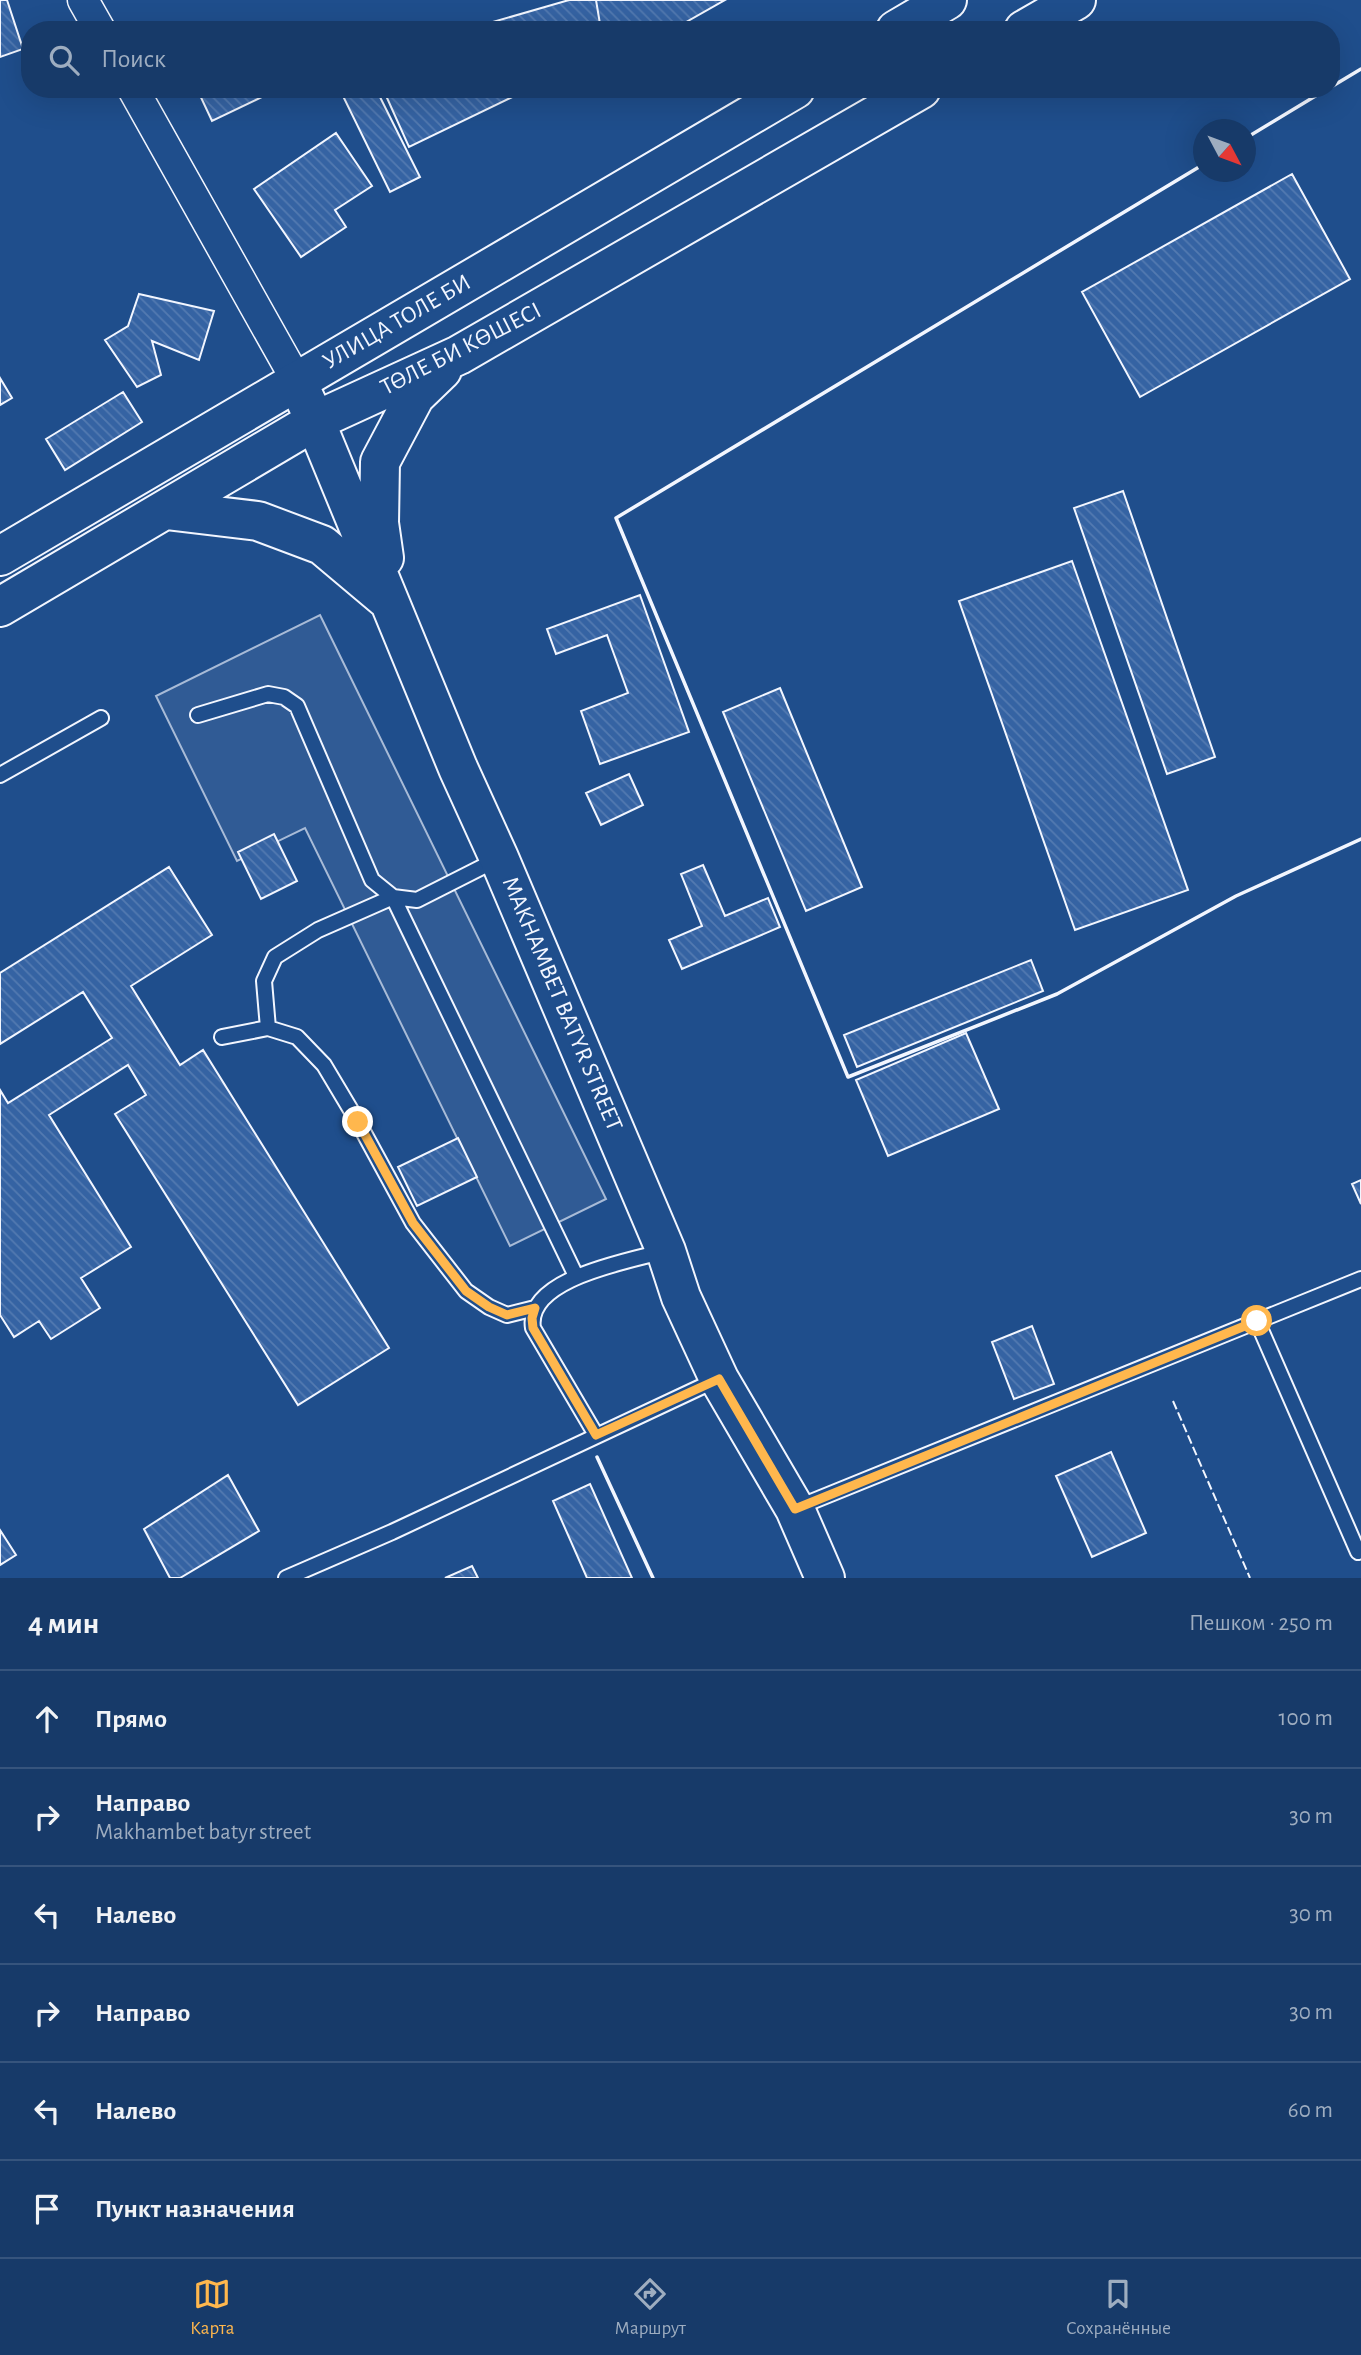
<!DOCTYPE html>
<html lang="ru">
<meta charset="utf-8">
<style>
body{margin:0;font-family:"Alegreya Sans",sans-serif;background:#20416f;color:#f1f3f6}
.compass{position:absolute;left:1193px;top:119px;width:63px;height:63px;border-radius:50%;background:#173a69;box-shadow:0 7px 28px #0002;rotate:131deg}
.stop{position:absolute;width:21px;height:21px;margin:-16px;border:5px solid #ffb74d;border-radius:50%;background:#fff}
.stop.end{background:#ffb74d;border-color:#fff;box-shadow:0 2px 7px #0008}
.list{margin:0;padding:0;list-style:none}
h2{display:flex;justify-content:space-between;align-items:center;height:91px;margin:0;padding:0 28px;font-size:30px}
h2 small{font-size:23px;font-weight:400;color:#9eadc0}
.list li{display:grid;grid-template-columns:46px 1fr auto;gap:21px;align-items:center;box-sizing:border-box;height:98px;padding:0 28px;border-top:2px solid #36547d}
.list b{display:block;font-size:26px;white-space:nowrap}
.list p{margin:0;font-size:23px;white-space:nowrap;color:#9eadc0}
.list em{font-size:23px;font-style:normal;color:#9eadc0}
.icon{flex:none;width:38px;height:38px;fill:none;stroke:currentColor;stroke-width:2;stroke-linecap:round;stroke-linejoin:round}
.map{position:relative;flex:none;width:1361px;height:1578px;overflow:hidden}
.search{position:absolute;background:#173a69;box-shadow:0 7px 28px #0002;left:21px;right:21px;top:21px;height:77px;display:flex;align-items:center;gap:18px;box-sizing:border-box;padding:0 24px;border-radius:28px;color:#9eadc0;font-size:26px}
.sheet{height:679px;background:#173a69}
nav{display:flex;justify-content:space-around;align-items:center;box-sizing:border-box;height:98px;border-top:2px solid #36547d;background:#173a69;font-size:19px;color:#9eadc0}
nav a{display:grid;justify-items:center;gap:4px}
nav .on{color:#ffb74d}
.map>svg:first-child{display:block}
</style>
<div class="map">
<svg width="1361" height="1578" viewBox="0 0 1361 1578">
<defs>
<pattern id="building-back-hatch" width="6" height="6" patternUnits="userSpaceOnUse" patternTransform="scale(1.75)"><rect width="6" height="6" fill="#3563a3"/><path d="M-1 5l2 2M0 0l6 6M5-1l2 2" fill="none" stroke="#537ab1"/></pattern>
</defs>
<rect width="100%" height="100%" fill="#1f4e8c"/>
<path fill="#305b95" stroke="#a8bbd7" stroke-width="2" d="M320,615L606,1199L510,1246L305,828L237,861L156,696Z"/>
<path fill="url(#building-back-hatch)" stroke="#f2f6ff" stroke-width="2" d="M0,0H7L23,49L0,57Z
M569,0H596L601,30H472L479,26Z
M596,0H725L672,30H601Z
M197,89H261L264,96L212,121Z
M347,89H376L420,177L390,192L341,92Z
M383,89H529L409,147Z
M336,133L372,186L335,210L346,227L301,257L254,189Z
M1292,174L1350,279L1140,397L1082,292Z
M139,294L214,311L199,360L152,341L161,375L137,387L105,340L128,326Z
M0,378L12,398L0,405Z
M123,392L142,422L65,470L46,439Z
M1123,491L1215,757L1167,774L1074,508Z
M1072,561L1188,890L1075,930L959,601Z
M640,595L689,732L600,764L581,711L628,693L607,635L556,654L547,629Z
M780,688L862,887L806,911L723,712Z
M629,774L643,805L601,825L586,793Z
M274,834L297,881L261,899L238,852Z
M703,865L725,916L768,898L780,927L682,969L669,940L702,926L681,874Z
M169,867L212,935L131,986L180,1065L203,1050L389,1348L298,1405L115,1114L146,1095L128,1065L49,1115L131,1247L81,1278L100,1308L51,1339L39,1321L14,1337L0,1315V1090L8,1103L112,1038L83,992L0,1044V973Z
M1031,960L1043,991L857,1067L844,1035Z
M966,1033L999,1109L888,1156L856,1080Z
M458,1138L477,1177L417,1206L398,1167Z
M1361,1180V1204L1352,1184Z
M1032,1326L1054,1384L1014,1399L992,1342Z
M1111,1452L1146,1533L1092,1557L1056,1476Z
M228,1475L259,1531L180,1578H170L144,1529Z
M590,1484L632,1578H587L553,1501Z
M0,1530L16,1555L0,1565Z
M472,1566L478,1578H445Z"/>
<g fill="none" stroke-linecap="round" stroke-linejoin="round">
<defs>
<path id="lane" d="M198,715L268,694L284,697L297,706L372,880L393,897L417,900L498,859
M0,775L101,718
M268,1028L264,981L275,957L318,930L393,897L576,1276
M222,1037L268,1028L297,1037L324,1065L358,1122L413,1223L466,1291L489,1307L507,1315L535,1308
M1257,1321L1358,1552L1361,1550
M596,1435L533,1328C525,1278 630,1261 665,1251
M796,1508L1361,1279
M286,1578L392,1532L718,1379"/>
<path id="street" d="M83,0L100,30
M133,89L297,381"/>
<path id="secondary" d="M896,30L947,0
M1024,30L1076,0
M297,381L315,421L458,768L499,858L666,1251L681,1297L719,1379L795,1509L825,1578
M166,510L258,521L322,545L385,598
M0,556L795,89
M384,558L379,523L380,462L415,396L442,370
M0,607L315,421L459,355L921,89"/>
</defs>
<use href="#lane" stroke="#f2f6ff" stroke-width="18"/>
<use href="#street" stroke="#f2f6ff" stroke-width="33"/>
<use href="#secondary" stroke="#f2f6ff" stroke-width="42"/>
<use href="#lane" stroke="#1f4e8c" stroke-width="14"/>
<use href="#street" stroke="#1f4e8c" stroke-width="30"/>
<use href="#secondary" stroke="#1f4e8c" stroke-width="38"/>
<path stroke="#f2f6ff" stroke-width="2" stroke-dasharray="9 3.5" stroke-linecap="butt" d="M1173,1401L1250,1578"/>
<path stroke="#f2f6ff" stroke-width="3.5" d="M1331,87L1361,69
M1246,138L1327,89
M1204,164L616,518L848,1077L1057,994L1236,896L1361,839
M597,1457L653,1578"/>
</g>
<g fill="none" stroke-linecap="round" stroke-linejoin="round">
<path stroke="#ffb74d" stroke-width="9" d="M358,1122L413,1223L466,1291L489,1307L507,1315L535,1308L532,1318L533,1328L596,1435L719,1379L795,1509L1257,1321"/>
</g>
<g text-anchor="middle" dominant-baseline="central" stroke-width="5" stroke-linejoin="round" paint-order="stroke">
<g font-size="24" fill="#f2f6ff" stroke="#1f4e8c">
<text transform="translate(397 322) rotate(-30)">УЛИЦА ТОЛЕ БИ</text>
<text transform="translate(461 349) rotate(-27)">ТӨЛЕ БИ КӨШЕСІ</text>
<text transform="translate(562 1004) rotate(67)">MAKHAMBET BATYR STREET</text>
</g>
</g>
</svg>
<svg class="compass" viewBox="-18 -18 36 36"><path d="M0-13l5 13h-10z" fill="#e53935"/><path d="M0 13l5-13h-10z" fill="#9eadc0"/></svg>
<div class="stop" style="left:1257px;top:1321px"></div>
<div class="stop end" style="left:358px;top:1122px"></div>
<div class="search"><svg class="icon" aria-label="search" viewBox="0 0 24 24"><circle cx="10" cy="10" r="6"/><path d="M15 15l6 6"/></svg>Поиск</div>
</div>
<section class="sheet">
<h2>4 мин<small>Пешком · 250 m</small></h2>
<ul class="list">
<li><svg class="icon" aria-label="ahead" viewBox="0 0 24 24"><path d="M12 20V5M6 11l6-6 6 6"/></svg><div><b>Прямо</b></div><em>100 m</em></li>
<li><svg class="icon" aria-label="right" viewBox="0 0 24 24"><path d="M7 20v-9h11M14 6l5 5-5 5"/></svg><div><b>Направо</b><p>Makhambet batyr street</p></div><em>30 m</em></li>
<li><svg class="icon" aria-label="left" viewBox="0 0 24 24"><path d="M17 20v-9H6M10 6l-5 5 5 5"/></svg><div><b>Налево</b></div><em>30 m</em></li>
<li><svg class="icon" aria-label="right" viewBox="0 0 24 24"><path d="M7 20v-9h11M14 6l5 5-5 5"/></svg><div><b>Направо</b></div><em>30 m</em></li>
<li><svg class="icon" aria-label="left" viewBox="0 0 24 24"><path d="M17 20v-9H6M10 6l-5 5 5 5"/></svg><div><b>Налево</b></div><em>60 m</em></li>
<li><svg class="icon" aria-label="arrive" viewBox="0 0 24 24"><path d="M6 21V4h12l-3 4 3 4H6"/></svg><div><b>Пункт назначения</b></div></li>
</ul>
</section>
<nav>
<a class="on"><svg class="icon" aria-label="map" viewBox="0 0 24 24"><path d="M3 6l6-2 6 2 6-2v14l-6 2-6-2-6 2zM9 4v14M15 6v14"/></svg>Карта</a>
<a><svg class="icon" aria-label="directions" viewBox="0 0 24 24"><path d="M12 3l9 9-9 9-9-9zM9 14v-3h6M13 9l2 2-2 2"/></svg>Маршрут</a>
<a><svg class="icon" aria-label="saved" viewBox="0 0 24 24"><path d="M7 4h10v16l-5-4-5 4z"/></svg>Сохранённые</a>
</nav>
